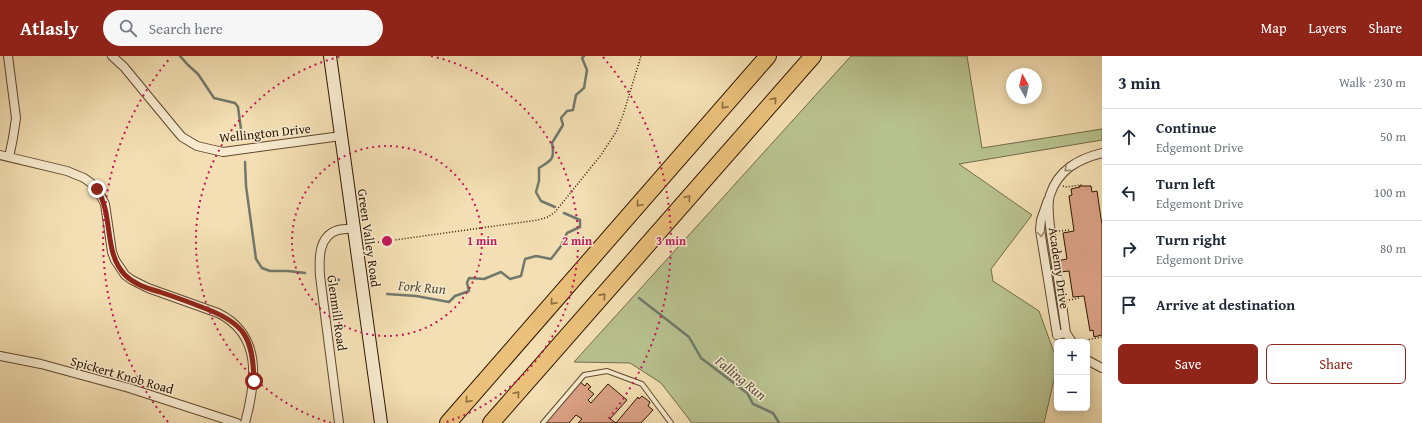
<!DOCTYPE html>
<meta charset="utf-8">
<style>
body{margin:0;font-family:"Gentium Book Plus",serif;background:#f6f6f7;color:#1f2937}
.controls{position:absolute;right:12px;bottom:12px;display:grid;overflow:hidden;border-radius:6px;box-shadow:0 2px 10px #0003}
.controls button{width:36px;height:36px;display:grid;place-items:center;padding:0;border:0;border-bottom:1px solid #e0e1e3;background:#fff;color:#1f2937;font:20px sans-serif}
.compass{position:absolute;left:1006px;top:12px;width:36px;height:36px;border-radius:50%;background:#fff;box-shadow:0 2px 10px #0003;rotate:352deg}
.stop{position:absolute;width:12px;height:12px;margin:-9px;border:3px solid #8f2418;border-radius:50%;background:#fff}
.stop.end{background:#8f2418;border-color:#fff;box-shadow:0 1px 4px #0008}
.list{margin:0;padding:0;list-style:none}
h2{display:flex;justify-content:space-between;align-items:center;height:52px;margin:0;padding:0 16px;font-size:17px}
h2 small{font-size:13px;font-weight:400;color:#747a83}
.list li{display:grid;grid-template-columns:26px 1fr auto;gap:12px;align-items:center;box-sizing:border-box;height:56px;padding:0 16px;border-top:1px solid #e0e1e3}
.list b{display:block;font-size:15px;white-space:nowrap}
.list p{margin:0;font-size:13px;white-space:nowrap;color:#747a83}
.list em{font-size:13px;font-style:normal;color:#747a83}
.actions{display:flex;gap:8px;padding:12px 16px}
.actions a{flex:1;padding:9px 0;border:1px solid #8f2418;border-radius:6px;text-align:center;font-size:14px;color:#8f2418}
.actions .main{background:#8f2418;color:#fff}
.icon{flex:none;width:22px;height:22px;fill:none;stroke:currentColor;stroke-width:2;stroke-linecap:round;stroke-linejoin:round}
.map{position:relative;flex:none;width:1102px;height:367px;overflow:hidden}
header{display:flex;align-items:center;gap:24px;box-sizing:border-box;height:56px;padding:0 20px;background:#8f2418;color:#fff}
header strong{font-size:19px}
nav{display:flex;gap:22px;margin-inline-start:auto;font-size:14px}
.search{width:280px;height:36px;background:#f6f6f7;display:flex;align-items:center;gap:10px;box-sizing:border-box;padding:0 14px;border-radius:22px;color:#747a83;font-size:15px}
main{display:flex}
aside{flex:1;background:#fff}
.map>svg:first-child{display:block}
</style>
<header>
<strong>Atlasly</strong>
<div class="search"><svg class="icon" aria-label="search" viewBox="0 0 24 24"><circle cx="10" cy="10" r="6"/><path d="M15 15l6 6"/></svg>Search here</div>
<nav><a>Map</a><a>Layers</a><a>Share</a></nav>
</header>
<main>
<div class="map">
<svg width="1102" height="367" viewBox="0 0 1102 367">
<rect width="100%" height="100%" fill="#f3dfb3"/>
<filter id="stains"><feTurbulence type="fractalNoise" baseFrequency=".005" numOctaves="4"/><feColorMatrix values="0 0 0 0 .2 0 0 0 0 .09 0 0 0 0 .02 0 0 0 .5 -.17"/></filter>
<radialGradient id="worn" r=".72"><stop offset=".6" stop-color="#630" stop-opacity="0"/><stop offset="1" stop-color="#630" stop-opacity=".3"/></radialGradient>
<path fill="#b8c28f" stroke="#746c48" d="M851,0H967L982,92L1102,73V84L959,108L1032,159L991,213L993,225L1039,255L1056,302V315L1044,367H692L661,327L630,307L574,306Z"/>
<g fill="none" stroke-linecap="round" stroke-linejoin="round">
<path stroke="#71796c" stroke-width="2.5" d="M180,0L188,9L198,18L214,42L235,47L238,51L242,81
M245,106L246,130L256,203L262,212L270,215H288L305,217
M555,151L541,145L536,136L539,125V112C552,104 555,103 552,87L563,69L561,62L567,55L573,54L576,39L584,32L587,14L582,2L584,0
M335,223L339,224
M387,238L416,240L449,246L455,240L469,235L467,227L469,222L484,223L501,216L510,223L521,220L525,203L536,200L551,203L561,190L567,177L580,171V164L564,157
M639,242L689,281L701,302L747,337L753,348L773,357L779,367"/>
</g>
<path fill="#dca287" stroke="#2f1701" d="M1079,130H1091L1092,136L1097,135L1102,169V279L1094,281L1093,274L1090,275L1084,240L1073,241L1069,215L1052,217L1051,206L1067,203L1063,177L1074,175L1069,140L1072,139L1071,133L1080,131Z
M580,326L585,330L587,327L591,331L588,333L594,338L588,344L591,347L608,328L627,344L610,363L616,367L638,341L639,343L642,340L650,346L648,350L653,354L641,367H578L582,363L576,359L569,367H544Z"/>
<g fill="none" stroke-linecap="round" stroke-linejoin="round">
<defs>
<path id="lane" d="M543,367L584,319L607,315L642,328L671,367"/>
<path id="street" d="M8,0L16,62L13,82L9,101
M112,0L124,11L176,74L182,81L197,90L223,96L341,80
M0,99L67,115L84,122L91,127L97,133L105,148L112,196L115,204L125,219L132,224L148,232L218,257C263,279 256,326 245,367
M1048,144L1041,164L1040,174L1057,279L1066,277
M1072,286L1066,277C1062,248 1058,220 1053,191C1051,178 1046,152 1050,139C1058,114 1078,103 1102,97
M0,300L41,308L129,332L237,367
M1087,304L1102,312
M339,367L320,220C319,203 318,180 338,174C343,173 349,173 354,172"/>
<path id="secondary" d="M330,0L381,367"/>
<path id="highway" d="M448,367L768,0
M491,367L813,0"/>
</defs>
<use href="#lane" stroke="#60492e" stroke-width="6"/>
<use href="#street" stroke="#60492e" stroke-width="10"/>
<use href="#secondary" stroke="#2f1701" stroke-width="14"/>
<use href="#highway" stroke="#2f1701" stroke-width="18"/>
<path stroke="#2f1701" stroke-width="1.5" stroke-dasharray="1 2" stroke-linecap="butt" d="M1063,130L1065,131L1081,129V130
M1059,175L1069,174V176
M366,188L538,164L548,161L555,156L601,99L616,76L623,59L641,0
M1069,244L1079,242V240
M1080,285L1102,281"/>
<use href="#lane" stroke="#f7eace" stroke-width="4"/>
<use href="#street" stroke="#f7eace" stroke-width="8"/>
<use href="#secondary" stroke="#f7eace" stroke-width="12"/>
<use href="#highway" stroke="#eac07a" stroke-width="16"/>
</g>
<defs><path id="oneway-chevron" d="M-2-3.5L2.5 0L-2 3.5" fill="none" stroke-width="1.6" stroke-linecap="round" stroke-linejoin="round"/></defs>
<g stroke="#8c6c3e">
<use href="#oneway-chevron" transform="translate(774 44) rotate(-49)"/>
<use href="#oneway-chevron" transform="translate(724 50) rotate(131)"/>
<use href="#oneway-chevron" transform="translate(688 142) rotate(-49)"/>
<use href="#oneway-chevron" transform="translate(639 148) rotate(131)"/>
<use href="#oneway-chevron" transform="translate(603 240) rotate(-48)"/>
<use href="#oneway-chevron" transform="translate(553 246) rotate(131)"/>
<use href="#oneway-chevron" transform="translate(517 338) rotate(-49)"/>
<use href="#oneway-chevron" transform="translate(468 344) rotate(131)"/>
</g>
<g stroke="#9d8b72">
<use href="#oneway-chevron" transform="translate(1067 113) rotate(140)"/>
<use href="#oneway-chevron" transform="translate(1041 178) rotate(83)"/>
</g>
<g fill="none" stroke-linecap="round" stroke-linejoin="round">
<path stroke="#8f2418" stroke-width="5" d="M97,133C114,160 103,196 125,219C134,228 148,233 160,236C175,241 189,246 204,252C245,267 253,282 254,325"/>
</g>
<g fill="none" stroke="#c2185b" stroke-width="2" stroke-dasharray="2 4">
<circle cx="387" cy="185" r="95"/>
<path d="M331 367A190 190 0 0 1 343 0M431 0A190 190 0 0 1 443 367"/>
<path d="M168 366A284 284 0 0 1 171 1M603 1A284 284 0 0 1 606 366"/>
</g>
<g text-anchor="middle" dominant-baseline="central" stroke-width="3" stroke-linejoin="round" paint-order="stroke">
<g font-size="13" fill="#2f1701" stroke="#f7eace">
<text transform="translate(265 77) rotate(-6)">Wellington Drive</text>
<text transform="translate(369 182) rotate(82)">Green Valley Road</text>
<text transform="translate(1059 212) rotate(82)">Academy Drive</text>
<text transform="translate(337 257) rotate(82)">Glenmill Road</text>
<text transform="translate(122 319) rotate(16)">Spickert Knob Road</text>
</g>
<g font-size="14" font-style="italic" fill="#565040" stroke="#f7eace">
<text transform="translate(422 231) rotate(5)">Fork Run</text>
<text transform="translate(741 322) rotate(39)">Falling Run</text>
</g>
</g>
<circle cx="387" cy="185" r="6" fill="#c2185b" stroke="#f7eace" stroke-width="2"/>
<g font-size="12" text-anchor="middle" font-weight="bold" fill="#c2185b" stroke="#f7eace" stroke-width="3" stroke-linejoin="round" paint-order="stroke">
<text x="482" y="189">1 min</text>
<text x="577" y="189">2 min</text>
<text x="671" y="189">3 min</text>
</g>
<rect width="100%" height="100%" filter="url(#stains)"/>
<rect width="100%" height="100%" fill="url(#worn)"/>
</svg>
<div class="controls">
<button>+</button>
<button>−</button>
</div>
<svg class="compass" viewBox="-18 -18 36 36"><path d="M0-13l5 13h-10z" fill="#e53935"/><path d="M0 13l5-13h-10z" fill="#747a83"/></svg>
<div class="stop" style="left:254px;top:325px"></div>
<div class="stop end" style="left:97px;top:133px"></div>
</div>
<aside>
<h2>3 min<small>Walk · 230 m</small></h2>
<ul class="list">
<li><svg class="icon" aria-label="ahead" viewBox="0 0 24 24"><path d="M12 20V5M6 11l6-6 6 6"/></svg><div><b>Continue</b><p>Edgemont Drive</p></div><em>50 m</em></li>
<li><svg class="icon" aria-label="left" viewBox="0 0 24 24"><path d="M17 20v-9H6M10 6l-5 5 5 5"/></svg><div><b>Turn left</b><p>Edgemont Drive</p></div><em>100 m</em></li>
<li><svg class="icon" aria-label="right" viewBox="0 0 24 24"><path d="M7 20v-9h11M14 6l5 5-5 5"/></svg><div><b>Turn right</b><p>Edgemont Drive</p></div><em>80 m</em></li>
<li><svg class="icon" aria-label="arrive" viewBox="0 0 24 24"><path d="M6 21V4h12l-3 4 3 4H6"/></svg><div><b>Arrive at destination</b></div></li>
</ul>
<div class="actions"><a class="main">Save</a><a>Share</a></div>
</aside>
</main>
